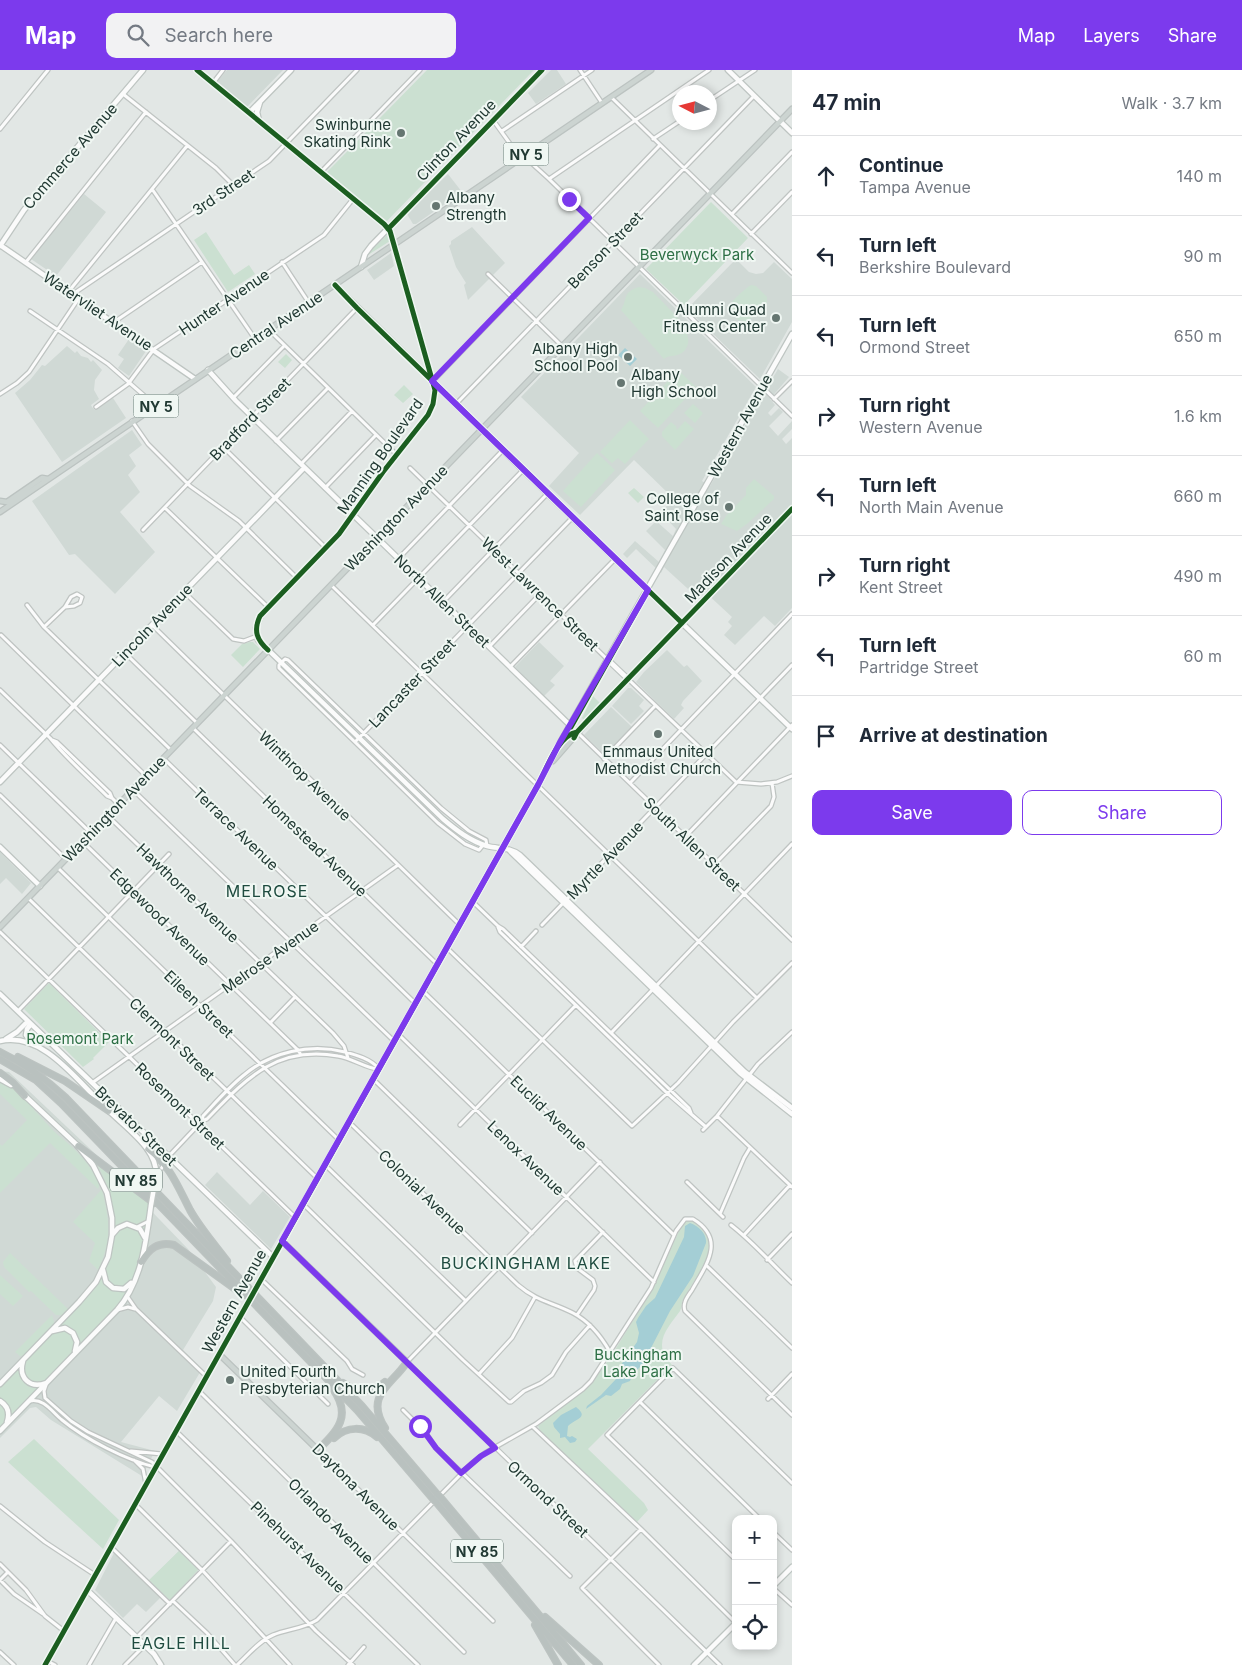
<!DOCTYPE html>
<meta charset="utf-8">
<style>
body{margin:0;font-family:Inter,sans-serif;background:#f2f2f3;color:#1f2937}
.controls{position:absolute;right:15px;bottom:15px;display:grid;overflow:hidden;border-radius:10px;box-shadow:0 2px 8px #0003}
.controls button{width:45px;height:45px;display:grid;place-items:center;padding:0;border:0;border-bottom:1px solid #e0e1e3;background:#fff;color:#1f2937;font:25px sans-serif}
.compass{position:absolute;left:672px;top:15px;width:45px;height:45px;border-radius:50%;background:#fff;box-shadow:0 2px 8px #0003;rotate:276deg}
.stop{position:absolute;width:15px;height:15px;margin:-11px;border:4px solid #7c3aed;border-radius:50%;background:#fff}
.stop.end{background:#7c3aed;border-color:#fff;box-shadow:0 1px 5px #0008}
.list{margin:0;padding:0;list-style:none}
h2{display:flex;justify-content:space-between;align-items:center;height:65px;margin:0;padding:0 20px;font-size:21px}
h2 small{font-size:16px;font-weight:400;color:#747a83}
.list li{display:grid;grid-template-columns:32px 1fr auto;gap:15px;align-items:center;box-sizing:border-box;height:80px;padding:0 20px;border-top:1px solid #e0e1e3}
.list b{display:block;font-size:19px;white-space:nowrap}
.list p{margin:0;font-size:16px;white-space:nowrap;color:#747a83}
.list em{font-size:16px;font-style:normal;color:#747a83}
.actions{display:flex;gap:10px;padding:15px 20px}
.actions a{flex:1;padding:11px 0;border:1px solid #7c3aed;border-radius:10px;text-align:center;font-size:18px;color:#7c3aed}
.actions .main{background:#7c3aed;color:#fff}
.icon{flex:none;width:28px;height:28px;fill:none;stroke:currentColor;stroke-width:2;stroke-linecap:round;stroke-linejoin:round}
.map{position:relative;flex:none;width:792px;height:1595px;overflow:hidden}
header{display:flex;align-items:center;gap:30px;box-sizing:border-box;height:70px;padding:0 25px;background:#7c3aed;color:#fff}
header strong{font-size:24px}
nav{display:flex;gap:28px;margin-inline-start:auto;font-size:18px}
.search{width:350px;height:45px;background:#f2f2f3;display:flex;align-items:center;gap:12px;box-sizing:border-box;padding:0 18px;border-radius:10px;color:#747a83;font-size:19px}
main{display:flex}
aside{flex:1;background:#fff}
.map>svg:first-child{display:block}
</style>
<header>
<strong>Map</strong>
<div class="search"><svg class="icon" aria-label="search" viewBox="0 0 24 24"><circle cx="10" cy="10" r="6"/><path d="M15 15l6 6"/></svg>Search here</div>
<nav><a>Map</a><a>Layers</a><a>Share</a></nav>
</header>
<main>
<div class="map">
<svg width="792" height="1595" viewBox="0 0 792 1595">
<rect width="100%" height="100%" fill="#e2e7e5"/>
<path fill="#d0d9d5" d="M227,0H283L247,37L217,12Z
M551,0H557L566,14L536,34L528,23Z
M448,104L462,122L416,154H413L407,144Z
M84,124L106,142L56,206L31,189Z
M472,157L505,193L468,230L464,215L466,213L456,197L449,176L451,174V171Z
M391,183L394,196L374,210L367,200Z
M736,189L749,202L756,204L763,203L774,192L792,209V252L760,309L687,239Z
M640,204L756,317L702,411L705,413L710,416L778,299L789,307L770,329L775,335L768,343L771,346L779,338L783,342L769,356L778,366L792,351V359L782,369L786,374L792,368V538L775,556L764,546L735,575L724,565L732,556L728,552L732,547L705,522L699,529L664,497L661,503L636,479L627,488L623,484L635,471L659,492L665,480L646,461L656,451L673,466L676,459L661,443L673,428L634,390L580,445L549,416L579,383L521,327Z
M129,269L146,281L129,306L118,298L124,289L118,285Z
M67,276L75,283L77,281L81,286L88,288L91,292L93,290L102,300L95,310L94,320L99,329L91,335L92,337L95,340L113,328L126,348L62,392L15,323L30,310L42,295L45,296Z
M132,360L142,375L129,385L136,396L128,405L140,422L120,442L155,482L115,524L75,484L69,485L32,431Z
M539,572L564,596L550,611L555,615L544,626L515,597Z
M667,580L684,597L687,595L702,611L683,631L681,635L684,638L674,649L636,612L644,602Z
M628,618H631L644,630L639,636L644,641L631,654L612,636Z
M611,637L632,657L607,684H604L584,665Z
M0,782L31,813L22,824L6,808L0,814Z
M0,1001L9,1002L105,1093L188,1179L216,1217L213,1231L183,1280L202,1299L177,1341L159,1326L121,1372L155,1381L142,1406L51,1350L36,1337L30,1338L0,1368Z
M217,1102L250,1135L263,1121L290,1147L271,1179L205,1115Z
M179,1481L198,1500L170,1530L164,1524L146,1542L137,1534L123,1548L95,1520L114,1483L146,1514Z"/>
<path fill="#cbe0d1" d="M427,0H534L387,151L327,102Z
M711,132L748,168L684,235L646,199Z
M206,162L234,205L249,195L255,204L228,222L194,170Z
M389,164L390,171L368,185L370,181L387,165Z
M751,215L756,216L767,227V233L764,238L762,237L748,251V254L742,250L740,251C737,248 730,243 729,239C728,233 746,218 751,215Z
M639,217L645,218L653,222C664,235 699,262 685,280C679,288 669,284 664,289L621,240C628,229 622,222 639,217Z
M286,284L292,290L285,298L278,292Z
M678,300L696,317L658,358L640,341Z
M404,315L413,324L403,333L394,325Z
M693,334L703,343L695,353L684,343Z
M630,350L649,369L625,394L618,388L612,393L600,382Z
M685,351L694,359L675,380L662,366V362L671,352L676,356L677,360Z
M597,383L615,400L581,437L563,421Z
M754,409L774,426V429L748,453L737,461L721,454L726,446L746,425V418Z
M634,418L644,427L638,433L628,423Z
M250,572H253L260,579L243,597L231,585L242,574Z
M593,626L600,633L584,650L582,648Z
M49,913L109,972L93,988L94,989L83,997L24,939Z
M0,1009L14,1016L34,1036V1040C42,1048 50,1058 59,1066C76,1079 90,1094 100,1114L98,1119L50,1073L0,1123V1074L2,1076L27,1050L0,1024Z
M97,1094L150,1133L144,1163L143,1187L127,1226L0,1361V1314L70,1241L99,1207L103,1198L113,1155V1138L106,1113Z
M102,1119C109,1151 113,1168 98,1200L89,1191L95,1173L73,1152Z
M689,1150C694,1151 698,1154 701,1158C704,1162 709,1167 710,1171C713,1187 690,1216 683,1230C681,1234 682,1238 680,1241C673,1251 662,1262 662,1275C662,1283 667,1289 672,1295L588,1379L644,1433L648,1440L637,1452L540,1361L538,1356L592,1312L610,1288L653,1218L679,1161L682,1154Z
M10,1183L69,1240L63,1245H56L31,1221L29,1222L4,1197L3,1192Z
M0,1205L23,1226L13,1236L0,1224Z
M52,1245L54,1252L53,1256L25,1285L20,1286L15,1282Z
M34,1369L119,1450L103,1479L8,1392Z
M179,1481L198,1500L170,1530L149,1510Z"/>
<path fill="#a4ced5" d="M625,278L637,289L630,296L618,285Z
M690,1153C699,1156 707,1164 706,1173L693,1206L670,1241L651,1278L650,1288C642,1295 634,1301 630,1311L622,1314L620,1319L611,1326L606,1325L586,1339L587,1336L601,1325L617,1308L621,1295L637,1272L639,1263L636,1252L638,1248L646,1236L655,1228L684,1167L685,1156Z
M576,1337C590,1348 575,1349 568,1356L567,1366L570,1367L572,1366L577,1369L575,1372L570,1373L565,1367L560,1368V1364L554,1357L553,1353L561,1345Z"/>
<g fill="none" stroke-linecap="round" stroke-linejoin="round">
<defs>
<path id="street" d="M580,0L602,33
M213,13L223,0
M123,24L216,98L233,115
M611,27L792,203
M710,30L755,0
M493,50L516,82L528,90L549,109L792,346
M0,59L48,0
M502,61L592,0
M653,69L680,51
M321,102L420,0
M549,109L709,0
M152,119L255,269
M732,144L792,82
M751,164L792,122
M26,192L146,42
M282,192L309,233
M488,204L562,276
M69,221L187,76
M73,224L269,91L357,0
M30,241L108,294L156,336
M114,252L202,192
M269,260L397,385
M433,311L660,75
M0,324L17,313L29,302L79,228
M233,328L284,276
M774,329L792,311
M456,334L754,26
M96,337L128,314L154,279L324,165L353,129
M132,351L148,374L190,416L239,451L297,508
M276,371L328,318
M223,377L326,478
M301,394L352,341
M410,398L608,590
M325,418L376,365
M165,438L268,537
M143,460L357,238
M398,489L503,380
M331,515L757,928
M184,522L233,569L244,571L257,566
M77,524L82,527L80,533L74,536L65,537L71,527Z
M443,532L548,423
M27,535L44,557L171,680
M152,555L460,855
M373,555L523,400
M44,557L65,537
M1,565L146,706
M489,577L540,524
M125,583L197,653
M510,597L615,489
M628,609L736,712L761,714L777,712L792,706
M0,620L50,668C67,689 88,707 107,726L112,728
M193,658L437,894
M577,662L792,870
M52,670L57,672L110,723L112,728L119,735
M355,672L572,448
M0,675L91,763
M163,688L415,933
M604,689L655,636
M630,713L792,544
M133,720L394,971
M0,725L66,789
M108,746L333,963L344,976L348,988
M685,767L792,655
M83,772L298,980L301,985
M483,775L479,780L465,774L438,753L279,598V595L285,589L288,590L441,738L469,761L486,770L487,776
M714,795L771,736L774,727L772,713
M58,798L339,1070
M28,828L317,1108
M473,832L498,856L503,859L689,1038L691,1043
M542,855L792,595
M498,857L500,862L667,1023L706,1057
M0,862L295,1147
M521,877L536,861
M447,878L632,1056L678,1013L733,952L792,893
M423,921L674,1165
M18,941L169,784
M270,953L295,927
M611,963L792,774
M398,964L654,1212
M373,1009L532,1163
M92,1013L398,795
M717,1046L792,1117
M202,1051L203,1046C216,1032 229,1017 244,1005C271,982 310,973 345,982C356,985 371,989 379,999
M349,1052L518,1215C538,1232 552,1232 573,1243C590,1252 601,1266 610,1282
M460,1055L576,935
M703,1060L717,1046L758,994L792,962
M600,1092L407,1292L720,1595
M325,1095L466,1231
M157,1106L168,1087L202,1051L207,1049C246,1009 276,975 338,986C352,988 365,998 378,999
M687,1112L723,1147
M303,1134L463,1290L509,1332H511L524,1321L541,1313L552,1305L566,1282L590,1255
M720,1144L744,1088L750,1078
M731,1155C753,1172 772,1194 792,1213
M137,1157L149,1151
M744,1165L790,1115
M767,1190L792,1164
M706,1195L792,1278
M261,1209L347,1291L352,1299L363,1305
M127,1226L136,1239L206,1306
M117,1240L128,1237L135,1239
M577,1245L594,1220L595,1216L593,1210L577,1198L575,1191L603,1162
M240,1247L328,1334
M479,1304L512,1268L535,1227
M46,1315L44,1321L45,1328L71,1351L88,1362L152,1392L231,1471L316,1561L353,1595
M199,1321L464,1582
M768,1329L792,1304
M30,1331C44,1328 52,1342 62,1350C85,1369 126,1390 155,1397
M640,1332L760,1449
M403,1340L426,1363L436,1378L570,1506
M533,1357L641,1459L736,1553
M176,1361L418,1595
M131,1381L162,1384
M320,1382L493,1551
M134,1390L143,1399L146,1414
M135,1434L203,1501L290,1595
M0,1436L45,1472L95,1505
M641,1459L582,1518L659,1595
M773,1462L792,1480
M111,1477L170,1534
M736,1490L607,1365L673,1298L792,1413
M0,1494L26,1520L45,1546L64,1561
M0,1510L14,1524L43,1544
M0,1510L8,1502
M773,1518L792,1535
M173,1531L207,1563L235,1595
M137,1567L231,1471
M0,1582L14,1595
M47,1591L55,1595
M89,1595L116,1548
M125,1595L145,1575
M237,1595C248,1585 259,1571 273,1565C287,1559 303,1559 317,1550L472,1393L485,1383L536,1354L583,1319L591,1311L651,1218L676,1161L685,1149H693C726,1169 707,1194 692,1220C688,1226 682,1233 685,1241L792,1345
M348,1595L364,1577"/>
<path id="secondary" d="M197,0L384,154L390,161L435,320L433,334L428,345L383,402L339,464L261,545L256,558L258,570L443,749C456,760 470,771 487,776C498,779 510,777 520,785L745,1002L792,1038
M728,0L792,63
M249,43L291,0
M259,51L257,42L260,32
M0,175L195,309
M0,176L24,140L143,0
M361,197L365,184L371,176L542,0
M335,215L523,400L792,659
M208,300L236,331L577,662
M608,590L628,609
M561,671L792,264
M0,712L304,398
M0,777L40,816
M509,780L740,1003L792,1044
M0,924L273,1187
M31,954L27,959L26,965L32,972
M6,969L17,962L28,951
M0,971C42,962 74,1007 101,1033
M0,1009L11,1015
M108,1040C127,1059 163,1082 155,1112
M112,1165L118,1158L127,1154L140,1159L145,1168
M103,1200L106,1212L113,1218L124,1219L131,1213
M52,1261L65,1258L73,1263L77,1272L75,1281
M23,1291C18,1308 30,1319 46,1313
M0,1314L79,1232L96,1212L108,1187L112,1165V1148L107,1123L93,1095L78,1076L23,1024
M0,1331C8,1336 10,1343 7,1352
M0,1361L117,1240C142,1212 146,1171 151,1135
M773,1516L792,1497
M87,1520L154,1584L161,1595
M694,1595L736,1553"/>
<path id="primary" d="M0,431L7,432L42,408L48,409
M0,442L651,0
M553,691L595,643L792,439
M0,857L792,39
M282,1171L407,1292
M258,1214L538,715C547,699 557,666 577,662
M219,1284L320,1382
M45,1595L245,1238"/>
<path id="highway" d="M0,982C25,994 46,1009 66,1028L362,1336L437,1424
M18,987L65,1011L109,1041
M0,989L36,1010L61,1033L357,1340L433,1429
M0,1003L13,1013L25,1026
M78,1076L154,1133
M148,1079C170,1095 178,1117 190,1140C200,1158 215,1175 227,1191
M141,1192C149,1179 158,1171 174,1175L238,1221
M343,1313C357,1323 373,1323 385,1312
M385,1358C364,1325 392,1315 407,1292
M334,1368C347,1356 364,1356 377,1367
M318,1380C338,1360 352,1346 333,1319
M441,1428L581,1595
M436,1432L573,1595
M545,1547L599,1595
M535,1555L558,1595"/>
</defs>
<use href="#street" stroke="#bfc4c2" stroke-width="5.5"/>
<use href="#secondary" stroke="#bec5c2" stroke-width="7"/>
<use href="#primary" stroke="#bcc3c1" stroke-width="7"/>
<use href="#highway" stroke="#bcc3c1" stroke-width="8"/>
<use href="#street" stroke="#fbfbfb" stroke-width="3"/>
<use href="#secondary" stroke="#fbfbfb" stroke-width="4.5"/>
<use href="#primary" stroke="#ccd4d1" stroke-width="4.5"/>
<use href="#highway" stroke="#b9c1bf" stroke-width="5.5"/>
<defs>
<path id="secondary-bridge" d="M151,1135L155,1112"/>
<path id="primary-bridge" d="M245,1238L258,1214"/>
<path id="highway-bridge" d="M437,1424L441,1428
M433,1429L436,1432"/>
</defs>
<use href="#secondary-bridge" stroke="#bec5c2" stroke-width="7" stroke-linecap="butt"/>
<use href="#primary-bridge" stroke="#bcc3c1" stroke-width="7" stroke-linecap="butt"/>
<use href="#highway-bridge" stroke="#bcc3c1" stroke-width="8" stroke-linecap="butt"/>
<use href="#secondary-bridge" stroke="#fbfbfb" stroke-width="4.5"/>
<use href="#primary-bridge" stroke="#ccd4d1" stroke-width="4.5"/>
<use href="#highway-bridge" stroke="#b9c1bf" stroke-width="5.5"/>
<defs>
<path id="cycleway" d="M197,0L384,154L390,161L435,320L433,334L428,345L383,402L339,464L260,546C253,561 257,570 268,580
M388,159L542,0
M335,215L357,238L682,553
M571,657L648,520
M574,668L577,662L595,643L792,439
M45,1595L538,715C547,699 557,666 577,662"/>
</defs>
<use href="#cycleway" stroke="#f0f7f3" stroke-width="8"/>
<use href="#cycleway" stroke="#1b5e20" stroke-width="5"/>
</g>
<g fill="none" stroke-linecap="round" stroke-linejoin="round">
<path stroke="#7c3aed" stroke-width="6" d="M420,1356L436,1378L461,1403L481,1386L495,1378L282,1171L538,715L559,674L648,520L432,311L589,148L569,129"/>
</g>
<g fill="#657671" stroke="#f0f7f3" stroke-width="2">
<circle cx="401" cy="63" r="5"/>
<circle cx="436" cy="136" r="5"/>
<circle cx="776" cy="248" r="5"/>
<circle cx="628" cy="287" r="5"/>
<circle cx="621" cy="313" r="5"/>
<circle cx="729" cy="437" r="5"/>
<circle cx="658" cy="664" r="5"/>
<circle cx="230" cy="1310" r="5"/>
</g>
<g text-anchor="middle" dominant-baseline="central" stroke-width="4" stroke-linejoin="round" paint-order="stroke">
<g fill="#f0f7f3" stroke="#5f726d" stroke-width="1">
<rect x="503.5" y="72.5" width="45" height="23" rx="4"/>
<rect x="133.5" y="324.5" width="45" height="23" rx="4"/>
<rect x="110" y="1098.5" width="52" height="23" rx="4"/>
<rect x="451" y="1469.5" width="52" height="23" rx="4"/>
</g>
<g font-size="14" font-weight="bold" fill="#213933">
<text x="526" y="84">NY 5</text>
<text x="156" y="336">NY 5</text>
<text x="136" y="1110">NY 85</text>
<text x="477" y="1481">NY 85</text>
</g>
<g font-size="15" fill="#213933" stroke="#f0f7f3" text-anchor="end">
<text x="391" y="54">Swinburne<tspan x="391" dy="17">Skating Rink</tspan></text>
<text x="446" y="127" text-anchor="start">Albany<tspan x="446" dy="17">Strength</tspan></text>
<text x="766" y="239">Alumni Quad<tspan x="766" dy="17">Fitness Center</tspan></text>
<text x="618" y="278">Albany High<tspan x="618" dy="17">School Pool</tspan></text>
<text x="631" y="304" text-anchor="start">Albany<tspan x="631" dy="17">High School</tspan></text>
<text x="719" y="428">College of<tspan x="719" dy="17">Saint Rose</tspan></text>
<text x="658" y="681" text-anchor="middle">Emmaus United<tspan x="658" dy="17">Methodist Church</tspan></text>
<text x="240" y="1301" text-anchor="start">United Fourth<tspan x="240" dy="17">Presbyterian Church</tspan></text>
</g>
<g font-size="15" fill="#213933" stroke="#f0f7f3">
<text transform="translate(456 70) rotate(-46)">Clinton Avenue</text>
<text transform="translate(70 86) rotate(-49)">Commerce Avenue</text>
<text transform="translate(223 122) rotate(-34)">3rd Street</text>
<text transform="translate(605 180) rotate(-46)">Benson Street</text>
<text transform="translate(224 232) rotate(-34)">Hunter Avenue</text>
<text transform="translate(98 241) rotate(34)">Watervliet Avenue</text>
<text transform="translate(276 255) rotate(-34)">Central Avenue</text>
<text transform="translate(250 349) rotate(-46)">Bradford Street</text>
<text transform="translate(740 356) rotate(-61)">Western Avenue</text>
<text transform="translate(380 386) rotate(-55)">Manning Boulevard</text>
<text transform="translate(396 448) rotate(-46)">Washington Avenue</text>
<text transform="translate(728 488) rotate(-46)">Madison Avenue</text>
<text transform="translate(540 524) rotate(44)">West Lawrence Street</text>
<text transform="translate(442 531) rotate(44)">North Allen Street</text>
<text transform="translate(152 555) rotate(-46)">Lincoln Avenue</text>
<text transform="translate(412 613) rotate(-46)">Lancaster Street</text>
<text transform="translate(305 706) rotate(44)">Winthrop Avenue</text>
<text transform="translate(114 739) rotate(-46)">Washington Avenue</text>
<text transform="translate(236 759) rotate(44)">Terrace Avenue</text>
<text transform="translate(692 774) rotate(44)">South Allen Street</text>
<text transform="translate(315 776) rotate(44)">Homestead Avenue</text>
<text transform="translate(605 790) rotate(-46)">Myrtle Avenue</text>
<text transform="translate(188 823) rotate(44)">Hawthorne Avenue</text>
<text transform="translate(160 847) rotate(44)">Edgewood Avenue</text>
<text transform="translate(270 887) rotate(-35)">Melrose Avenue</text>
<text transform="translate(199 934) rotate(44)">Eileen Street</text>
<text transform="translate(172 969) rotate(44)">Clermont Street</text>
<text transform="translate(180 1036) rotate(44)">Rosemont Street</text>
<text transform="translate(549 1043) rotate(44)">Euclid Avenue</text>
<text transform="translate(136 1056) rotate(44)">Brevator Street</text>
<text transform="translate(526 1088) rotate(44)">Lenox Avenue</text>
<text transform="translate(422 1122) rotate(44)">Colonial Avenue</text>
<text transform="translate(234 1231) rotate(-61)">Western Avenue</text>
<text transform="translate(356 1417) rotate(45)">Daytona Avenue</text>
<text transform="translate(548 1429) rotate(43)">Ormond Street</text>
<text transform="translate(331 1451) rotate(45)">Orlando Avenue</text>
<text transform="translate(298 1477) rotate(44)">Pinehurst Avenue</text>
</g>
<g font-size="15" fill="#2d6f45" stroke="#f0f7f3">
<text x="697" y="184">Beverwyck Park</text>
<text x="80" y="968">Rosemont Park</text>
<text x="638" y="1284">Buckingham<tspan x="638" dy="17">Lake Park</tspan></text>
</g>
<g font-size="16" letter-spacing="1" fill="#1e4b3f" stroke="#f0f7f3">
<text x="267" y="821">MELROSE</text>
<text x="526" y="1193">BUCKINGHAM LAKE</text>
<text x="181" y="1573">EAGLE HILL</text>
</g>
</g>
</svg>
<div class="controls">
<button>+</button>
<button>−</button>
<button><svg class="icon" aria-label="locate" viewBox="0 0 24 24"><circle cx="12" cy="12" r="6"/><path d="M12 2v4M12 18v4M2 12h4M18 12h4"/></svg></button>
</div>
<svg class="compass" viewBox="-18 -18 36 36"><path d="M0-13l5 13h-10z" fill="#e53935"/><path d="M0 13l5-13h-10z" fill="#747a83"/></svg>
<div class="stop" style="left:420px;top:1356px"></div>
<div class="stop end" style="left:569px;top:129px"></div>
</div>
<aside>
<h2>47 min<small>Walk · 3.7 km</small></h2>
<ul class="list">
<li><svg class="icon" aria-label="ahead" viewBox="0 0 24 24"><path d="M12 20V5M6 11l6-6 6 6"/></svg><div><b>Continue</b><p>Tampa Avenue</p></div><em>140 m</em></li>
<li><svg class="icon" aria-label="left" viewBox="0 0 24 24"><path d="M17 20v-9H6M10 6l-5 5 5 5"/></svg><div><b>Turn left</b><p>Berkshire Boulevard</p></div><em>90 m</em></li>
<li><svg class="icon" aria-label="left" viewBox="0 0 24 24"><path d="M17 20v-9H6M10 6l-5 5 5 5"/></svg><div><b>Turn left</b><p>Ormond Street</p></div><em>650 m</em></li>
<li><svg class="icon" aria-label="right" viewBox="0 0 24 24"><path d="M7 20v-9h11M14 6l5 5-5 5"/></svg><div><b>Turn right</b><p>Western Avenue</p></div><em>1.6 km</em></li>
<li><svg class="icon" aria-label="left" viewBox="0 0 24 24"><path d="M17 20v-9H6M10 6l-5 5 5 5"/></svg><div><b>Turn left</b><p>North Main Avenue</p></div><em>660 m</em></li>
<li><svg class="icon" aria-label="right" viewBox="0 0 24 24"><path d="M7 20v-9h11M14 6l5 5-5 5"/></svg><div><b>Turn right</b><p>Kent Street</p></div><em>490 m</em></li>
<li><svg class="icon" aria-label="left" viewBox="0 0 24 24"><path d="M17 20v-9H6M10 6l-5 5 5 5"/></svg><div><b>Turn left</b><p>Partridge Street</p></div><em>60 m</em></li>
<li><svg class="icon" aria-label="arrive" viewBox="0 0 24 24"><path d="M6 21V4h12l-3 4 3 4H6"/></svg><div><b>Arrive at destination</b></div></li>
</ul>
<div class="actions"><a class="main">Save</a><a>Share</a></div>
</aside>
</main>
